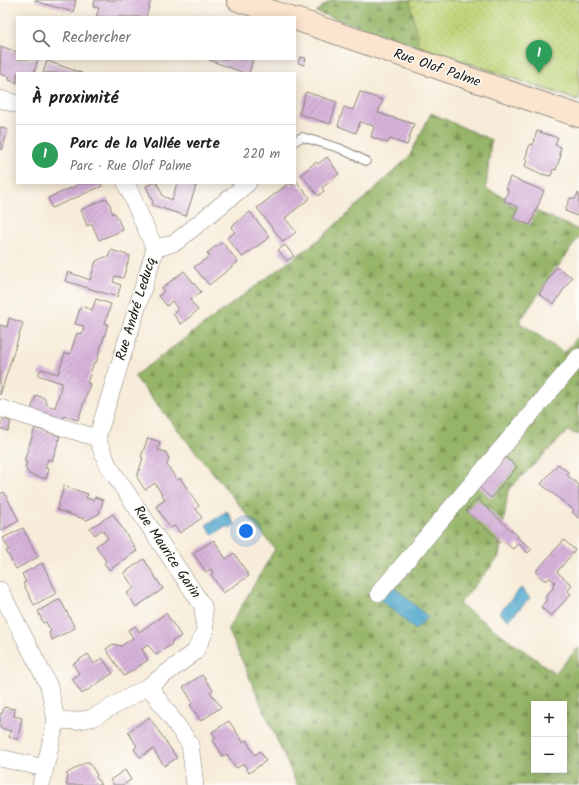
<!DOCTYPE html>
<html lang="fr">
<meta charset="utf-8">
<style>
body{margin:0;font-family:Kalam,sans-serif;background:#f2f2f2;color:#202124}
.controls{position:absolute;right:12px;bottom:12px;display:grid;overflow:hidden;border-radius:0px;box-shadow:0 2px 10px #0003}
.controls button{width:36px;height:36px;display:grid;place-items:center;padding:0;border:0;border-bottom:1px solid #e0e0e0;background:#fff;color:#202124;font:20px sans-serif}
.you{position:absolute;left:246px;top:531px;width:14px;height:14px;margin:-10px;border:3px solid #fff;border-radius:50%;background:#1a73e8;box-shadow:0 0 0 6px #1a73e833}
.badge{display:grid;place-items:center;width:26px;height:26px;border-radius:50%;background:#c8321e;color:#fff;font-size:13px;font-weight:700}
.pin{position:absolute;translate:-50% -33px;filter:drop-shadow(0 1px 2px #0008)}
.pin::after{content:'';position:absolute;top:21px;width:14px;height:12px;background:inherit;clip-path:polygon(0 0,100% 0,50% 100%)}
.list{margin:0;padding:0;list-style:none}
h2{display:flex;justify-content:space-between;align-items:center;height:52px;margin:0;padding:0 16px;font-size:17px}
h2 small{font-size:13px;font-weight:400;color:#757577}
.list li{display:grid;grid-template-columns:26px 1fr auto;gap:12px;align-items:center;box-sizing:border-box;height:60px;padding:0 16px;border-top:1px solid #e0e0e0}
.list b{display:block;font-size:15px;white-space:nowrap}
.list p{margin:0;font-size:13px;white-space:nowrap;color:#757577}
.list em{font-size:13px;font-style:normal;color:#757577}
.icon{flex:none;width:22px;height:22px;fill:none;stroke:currentColor;stroke-width:2;stroke-linecap:round;stroke-linejoin:round}
.map{position:relative;flex:none;width:579px;height:785px;overflow:hidden}
.search{position:absolute;background:#fff;box-shadow:0 2px 10px #0003;left:16px;top:16px;width:280px;height:44px;display:flex;align-items:center;gap:10px;box-sizing:border-box;padding:0 14px;border-radius:0px;color:#757577;font-size:15px}
.panel{position:absolute;background:#fff;box-shadow:0 2px 10px #0003;left:16px;top:72px;width:280px;height:112px;border-radius:0px}
.map>svg:first-child{display:block}
</style>
<div class="map">
<svg width="579" height="785" viewBox="0 0 579 785">
<defs>
<pattern id="forest-firs" width="22" height="20" patternUnits="userSpaceOnUse"><rect width="22" height="20" fill="#96b568"/><path d="M5 1l3.5 6h-7zM16 11l3.5 6h-7z" fill="#7a9255"/></pattern>
<pattern id="park-dots" width="8" height="8" patternUnits="userSpaceOnUse"><rect width="8" height="8" fill="#bed377"/><path d="M2 2h.1M6 6h.1" fill="none" stroke="#a3b566" stroke-width="1.8" stroke-linecap="round"/></pattern>
<pattern id="water-ripples" width="26" height="14" patternUnits="userSpaceOnUse"><rect width="26" height="14" fill="#51a8ce"/><path d="M2 4q2-2 4 0t4 0M15 11q2-2 4 0t4 0" fill="none" stroke="#4288a6"/></pattern>
<pattern id="building-hatch" width="6" height="6" patternUnits="userSpaceOnUse"><rect width="6" height="6" fill="#d7b3da"/><path d="M-1 1l2-2M0 6l6-6M5 7l2-2" fill="none" stroke="#b899ba"/></pattern>
</defs>
<rect width="100%" height="100%" fill="#fdfcf7"/>
<filter id="ink" filterUnits="userSpaceOnUse"><feTurbulence type="fractalNoise" baseFrequency=".025" numOctaves="2"/><feDisplacementMap in="SourceGraphic" scale="8" xChannelSelector="R" yChannelSelector="G"/><feConvolveMatrix kernelMatrix="1 2 1 2 8 2 1 2 1" color-interpolation-filters="sRGB"/></filter>
<filter id="wash" filterUnits="userSpaceOnUse"><feTurbulence type="fractalNoise" baseFrequency=".012" numOctaves="4" result="noise"/><feDisplacementMap in="SourceGraphic" scale="16" xChannelSelector="R" yChannelSelector="G"/><feGaussianBlur stdDeviation="0.9" result="paint"/><feColorMatrix in="noise" values="0 0 0 0 0 0 0 0 0 0 0 0 0 0 0 0 0 1.4 0 .05"/><feComposite in="paint" operator="in"/></filter>
<g filter="url(#wash)">
<rect width="100%" height="100%" fill="#f7ecd9"/>
<path fill="url(#forest-firs)" stroke="#596842" fill-rule="evenodd" d="M331,0H579V101L316,12Z
M431,113L491,140L486,189L579,230V237L519,322L564,353L579,336V435L568,431L508,490L499,557L459,604L555,673L579,647V785H297L228,629L275,549L134,376L321,238L409,157ZM534,704H564V770H534Z"/>
<path fill="url(#park-dots)" stroke="#6d784a" d="M410,0H579V100L419,46Z"/>
<path fill="url(#water-ripples)" stroke="#366275" d="M227,511L235,525L230,529L227,526L213,535L206,525Z
M393,586L428,617L415,630L396,612L380,600Z
M521,588L530,598L509,620L499,613Z"/>
<g id="blocks">
<path fill="url(#building-hatch)" d="M35,0H76L73,12L35,1Z
M95,0H151L146,17H96L99,8L93,7Z
M1,46L17,52V59H38L34,73H17V83L9,80L10,77L0,74Z
M300,57L306,58L304,65L298,63Z
M210,59H253L249,73H245L209,60Z
M47,61L82,73H43Z
M306,92L337,102L330,124L299,114Z
M360,92L383,100L378,113L414,124L407,145L390,139L388,143L371,137L374,126L360,122L356,133L338,126L344,107L353,110Z
M0,127L8,130L2,150L0,149Z
M537,131L558,138L555,145L561,147L559,154L561,155L556,170L553,169L551,176L541,174L525,166L527,160L525,159L530,144L533,145Z
M327,157L339,174L322,188L324,191L318,196L301,174L316,162L318,164Z
M510,177L544,191L530,225L513,218L518,207L504,201L508,191L506,187Z
M296,181L310,198L285,218L296,232L283,242L257,208L289,183L291,185Z
M78,183H101L102,186L52,208L48,198L78,185Z
M153,183H157L163,196L172,200L177,183H187L196,186L186,216L152,205L153,202L146,186Z
M578,193L579,194V210L577,216L565,211L570,198L575,199Z
M107,198L111,207H110L113,214L115,213L123,230L99,240L92,224L87,226L81,210Z
M250,212L270,237L242,257L227,238L235,232L231,227Z
M222,242L238,262L209,285L194,267L210,256L207,253Z
M285,245L294,256L287,261L278,250Z
M111,250L130,256L123,278L115,276L113,282L121,285L117,297L65,281L68,272L90,280L96,261L105,257L108,258Z
M556,267L572,277L554,304L539,294Z
M184,271L201,292L190,300L198,310L181,324L173,314L178,309L172,301L167,306L159,296L164,291L162,288Z
M96,299L111,304L105,323L108,324L96,363L94,362L87,383L90,384L78,420L64,416L62,424L30,413L36,395L44,398L47,405L55,408L62,383L38,375L41,369L58,374L65,353L70,354L77,333L82,334L84,326L75,324L81,306L92,310Z
M9,318L23,323L0,395V325L7,327Z
M3,419L11,422L8,431L0,428Z
M35,428L60,436L52,461L48,459L45,468L49,469L46,479L29,474L25,467L27,462L24,461Z
M148,438L160,442L158,450L166,452L169,459L167,465L177,480L180,478L199,506L196,509L202,518L180,533L175,526L170,528L156,506L165,500L155,483L145,490L137,477L143,458L141,457Z
M503,455L517,467L491,498L478,486Z
M558,464L569,473L567,475L579,485V519L572,512L574,510L541,484Z
M64,486L88,494L86,498L93,500L95,497L103,500L99,514L87,520L57,510Z
M4,492L19,521L0,531V494Z
M477,499L509,528L518,536L517,537L532,549L528,553L518,543L513,549L502,540L499,543L496,541L498,539L466,511Z
M113,514L137,551L109,570L104,563L106,561L96,546L108,538L102,530L95,535L90,528Z
M23,528L38,557L16,569L6,551L9,550L3,538Z
M214,540L226,559L234,553L249,576L223,593L211,574L213,573L211,569L206,572L193,553Z
M564,540L575,550L557,572L572,585L568,591L571,594L551,616L541,607L546,601V596L553,588V584L555,582L550,578L547,580H544L537,574V570Z
M144,559L163,589L136,607L127,593L134,588L124,573Z
M42,563L57,593L34,605L23,583L26,582L22,574Z
M60,599L75,628L52,640L49,633L51,631L46,622L43,623L38,611Z
M166,613L181,636L171,642L172,644L156,655L148,645L142,649L148,660L124,676L106,649L113,644L121,646L133,638L128,630L135,626L139,632Z
M88,654L94,664L102,658L113,673L82,694L72,679L79,674L73,664Z
M202,675L213,690L210,692L221,707L201,721L190,705L193,703L183,687Z
M4,707L15,709L14,716L22,718L18,739L9,737L11,731L0,728V713L2,714Z
M149,717L177,758L164,766L153,749L140,757L134,749L137,746L128,732Z
M229,721L243,742L246,740L255,755L260,751L266,761L249,773L244,764L236,768L227,754L223,756L213,740L216,738L212,732Z
M86,762H89L97,775L96,777L101,785H66L68,776L66,774Z
M125,770L131,780L123,785H114L110,780Z"/>
</g>
</g>
<g filter="url(#ink)">
<use href="#blocks" fill-opacity="0" stroke="#8a847a" stroke-width="1"/>
<g fill="none" stroke-linecap="round" stroke-linejoin="round">
<defs>
<path id="lane" d="M295,141L302,137L339,148L366,161"/>
<path id="street" d="M0,99L17,104
M155,249L176,242L248,183
M0,408L97,438
M97,438L155,249L126,183
M0,590L49,686L56,720L41,785
M379,593L579,357
M149,686L190,744L195,785
M56,720L75,721L92,718L149,686L195,652L205,631L203,606L108,465L97,438
M0,758L45,768"/>
<path id="secondary" d="M238,0L288,17
M295,19L579,116"/>
</defs>
<use href="#lane" stroke="#8a847a" stroke-width="10"/>
<use href="#street" stroke="#8a847a" stroke-width="18"/>
<use href="#secondary" stroke="#8a847a" stroke-width="24"/>
<use href="#lane" stroke="#fff" stroke-width="8"/>
<use href="#street" stroke="#fff" stroke-width="17"/>
<use href="#secondary" stroke="#fbe5cf" stroke-width="22"/>
</g>
</g>
<g text-anchor="middle" dominant-baseline="central" stroke-width="3" stroke-linejoin="round" paint-order="stroke">
<g font-size="14" fill="#1c1c1c" stroke="#fdfcf7">
<text transform="translate(437 68) rotate(19)">Rue Olof Palme</text>
<text transform="translate(136 309) rotate(-73)">Rue André Leducq</text>
<text transform="translate(167 552) rotate(56)">Rue Maurice Garin</text>
</g>
</g>
</svg>
<div class="controls">
<button>+</button>
<button>−</button>
</div>
<div class="you"></div>
<div class="pin badge" style="left:539px;top:73px;background:#2e9e5b">1</div>
<div class="search"><svg class="icon" aria-label="search" viewBox="0 0 24 24"><circle cx="10" cy="10" r="6"/><path d="M15 15l6 6"/></svg>Rechercher</div>
<section class="panel">
<h2>À proximité<small></small></h2>
<ul class="list">
<li><span class="badge" style="background:#2e9e5b">1</span><div><b>Parc de la Vallée verte</b><p>Parc · Rue Olof Palme</p></div><em>220 m</em></li>
</ul>
</section>
</div>
